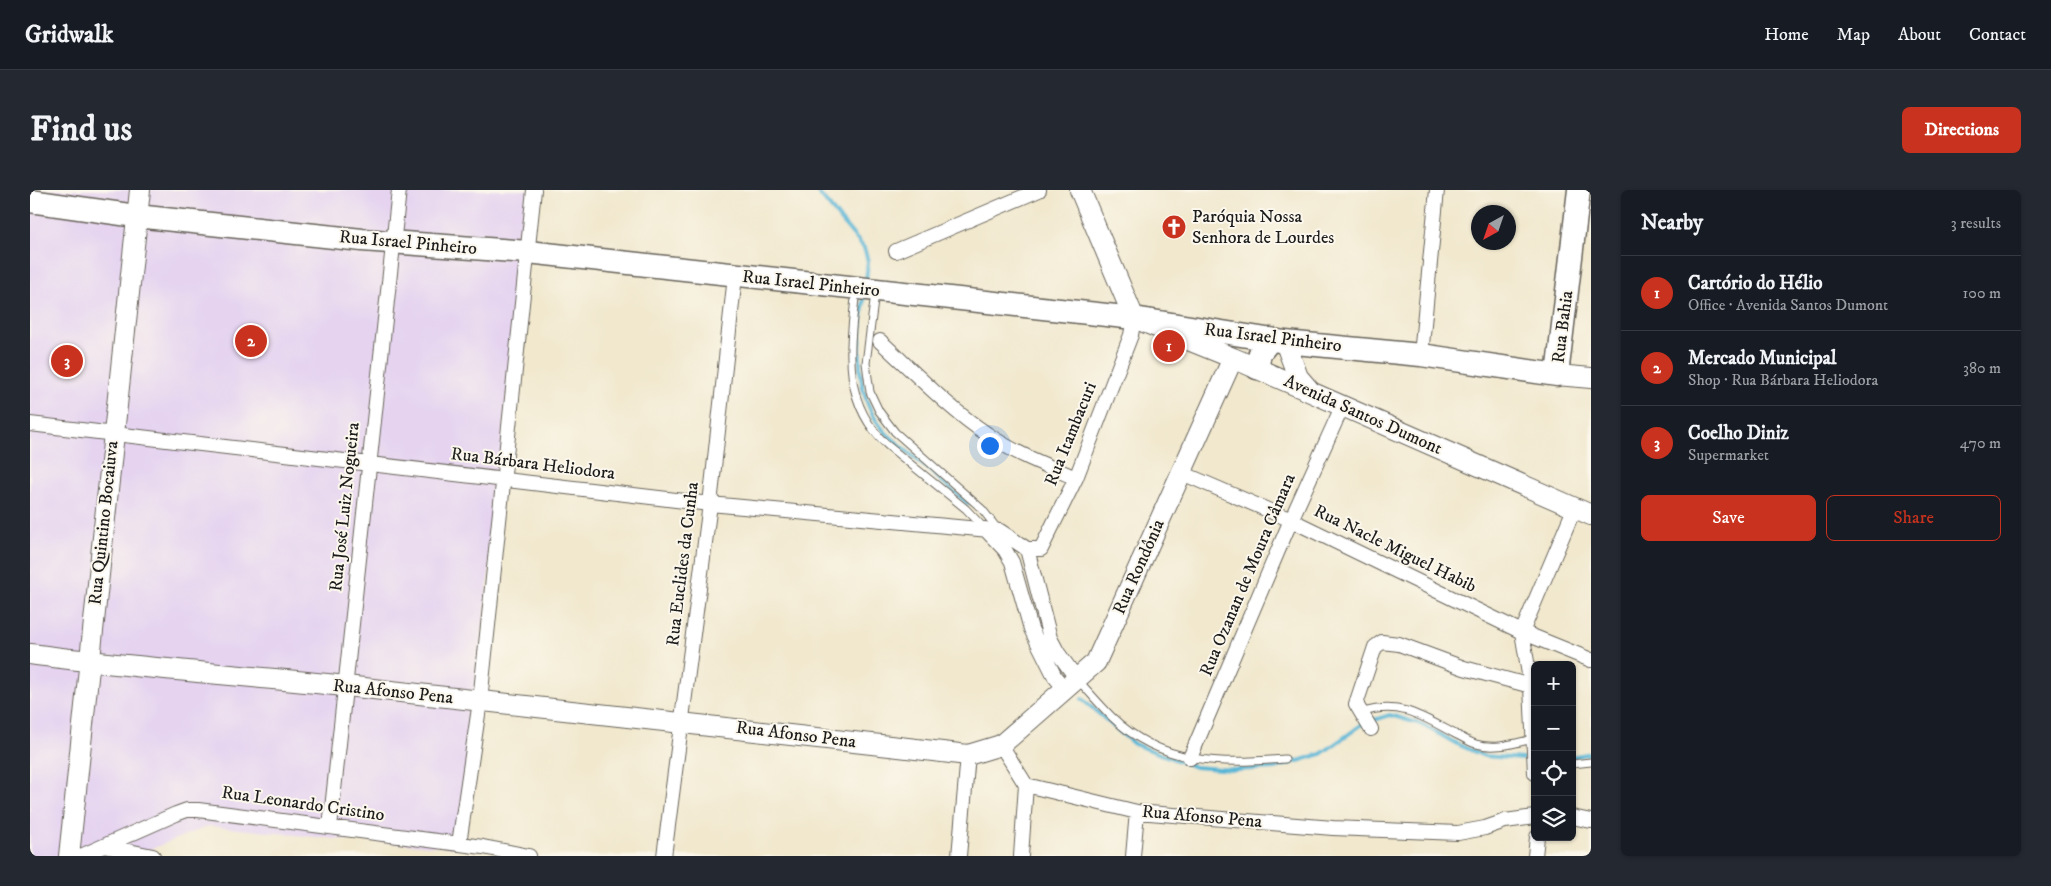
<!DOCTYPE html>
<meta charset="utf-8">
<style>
body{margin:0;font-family:"IM FELL DW Pica",serif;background:#242831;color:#f1f3f6}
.controls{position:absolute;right:15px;bottom:15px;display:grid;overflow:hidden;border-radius:8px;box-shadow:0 1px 4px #0004}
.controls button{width:45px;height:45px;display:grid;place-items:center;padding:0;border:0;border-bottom:1px solid #363941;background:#171b24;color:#f1f3f6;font:25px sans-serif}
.compass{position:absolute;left:1441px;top:15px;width:45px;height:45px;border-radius:50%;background:#171b24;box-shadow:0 1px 4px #0004;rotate:220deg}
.you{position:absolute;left:959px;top:255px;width:18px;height:18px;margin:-12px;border:4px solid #fff;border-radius:50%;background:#1a73e8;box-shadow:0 0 0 8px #1a73e833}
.badge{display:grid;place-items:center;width:32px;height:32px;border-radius:50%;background:#c8321e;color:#fff;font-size:16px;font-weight:700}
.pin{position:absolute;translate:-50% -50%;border:2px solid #fff;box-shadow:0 1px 5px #0006}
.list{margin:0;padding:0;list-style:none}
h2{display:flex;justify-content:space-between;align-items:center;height:65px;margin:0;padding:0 20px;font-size:21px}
h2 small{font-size:16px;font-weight:400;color:#9ea1a6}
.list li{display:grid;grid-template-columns:32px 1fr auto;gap:15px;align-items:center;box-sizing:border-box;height:75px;padding:0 20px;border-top:1px solid #363941}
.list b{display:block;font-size:19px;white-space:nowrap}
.list p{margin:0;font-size:16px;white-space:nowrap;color:#9ea1a6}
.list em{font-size:16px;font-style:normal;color:#9ea1a6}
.actions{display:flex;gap:10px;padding:15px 20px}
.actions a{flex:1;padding:11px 0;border:1px solid #c8321e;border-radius:8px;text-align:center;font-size:18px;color:#c8321e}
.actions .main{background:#c8321e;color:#fff}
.icon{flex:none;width:28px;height:28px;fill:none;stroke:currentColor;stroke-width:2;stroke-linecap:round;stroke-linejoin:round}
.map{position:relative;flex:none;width:1561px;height:666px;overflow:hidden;border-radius:8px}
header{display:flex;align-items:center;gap:30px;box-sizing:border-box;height:70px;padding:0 25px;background:#171b24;border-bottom:1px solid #363941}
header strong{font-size:24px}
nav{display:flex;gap:28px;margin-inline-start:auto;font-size:18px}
.intro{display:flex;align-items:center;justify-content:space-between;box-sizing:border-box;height:120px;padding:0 30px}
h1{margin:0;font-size:35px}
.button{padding:12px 22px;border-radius:8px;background:#c8321e;color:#fff;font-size:18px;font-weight:700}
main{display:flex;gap:30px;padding:0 30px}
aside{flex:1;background:#171b24;border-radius:8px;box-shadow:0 1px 4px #0004}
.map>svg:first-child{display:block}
</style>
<header>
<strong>Gridwalk</strong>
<nav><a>Home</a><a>Map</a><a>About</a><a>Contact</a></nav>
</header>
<div class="intro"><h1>Find us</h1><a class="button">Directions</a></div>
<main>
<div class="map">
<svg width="1561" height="666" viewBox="0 0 1561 666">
<rect width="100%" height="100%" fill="#fbf7ec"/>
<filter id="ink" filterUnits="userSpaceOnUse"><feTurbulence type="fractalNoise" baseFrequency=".02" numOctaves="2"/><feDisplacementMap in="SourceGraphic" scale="10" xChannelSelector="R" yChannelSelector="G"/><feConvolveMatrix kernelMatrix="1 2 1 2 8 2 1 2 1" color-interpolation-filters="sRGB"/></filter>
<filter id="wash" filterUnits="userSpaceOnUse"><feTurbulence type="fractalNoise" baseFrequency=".0096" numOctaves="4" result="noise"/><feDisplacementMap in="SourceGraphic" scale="20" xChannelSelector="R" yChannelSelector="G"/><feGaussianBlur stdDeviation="1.12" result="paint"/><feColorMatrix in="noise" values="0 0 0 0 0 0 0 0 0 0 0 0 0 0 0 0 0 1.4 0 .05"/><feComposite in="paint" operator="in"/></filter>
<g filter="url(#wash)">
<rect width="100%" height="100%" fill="#f1e8ce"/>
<path fill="#e5d3f0" d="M0,0H498L431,658L306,649L179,636L103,666H0Z"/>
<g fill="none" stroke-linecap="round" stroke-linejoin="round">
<path stroke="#56b5d5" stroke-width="4" d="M786,0L834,58L838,71L836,91
M834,106C830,154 820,205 857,244L938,314
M1052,509L1104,554L1165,577L1204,580L1245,578L1291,564L1334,533
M1341,531L1360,525L1391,534L1427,554L1454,566L1493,569
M1542,567L1561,563"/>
</g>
</g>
<g filter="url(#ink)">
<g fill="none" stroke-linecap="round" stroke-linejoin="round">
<defs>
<path id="lane" d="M825,108C819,164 813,214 857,255L936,319L955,339
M844,111L836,173L840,202L849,221L865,242L952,319L969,341
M1048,490C1059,502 1070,515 1082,527C1131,575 1191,574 1255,569
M1331,523C1369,510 1392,526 1425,544C1432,547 1439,552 1446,554C1465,560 1485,553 1503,549
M1542,574L1561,572"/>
<path id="street" d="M866,61L1009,0
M850,151C884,182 918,218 957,244C984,263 1015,275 1046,288
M1391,165L1407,0
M0,234L680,314L970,341L997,359
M1152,283L1261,330L1492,442L1561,470
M955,339L975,360L982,372L1001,439L1025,487L1035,499
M997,359H1011L1046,288L1101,145L1104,128
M997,359L1020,448L1028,463L1047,489
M1341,539L1326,514L1345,457L1352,452L1369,454L1434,478L1501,496
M971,555L996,595L1107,622L1303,638L1428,643L1455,638L1475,631L1505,627
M1160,568L1261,330L1312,217
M1505,583L1501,496L1492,442L1544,319
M1542,627L1561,631
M300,637L369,0
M429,654L450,511L504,0
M74,656L123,666
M51,666L146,624L157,620H168L453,657L499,666
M634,666L680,314L705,86
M929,666L938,565
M991,666L996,595
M1103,666L1107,622
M1505,666L1507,647"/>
<path id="secondary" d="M1050,0L1104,128L1203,168L1561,325
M1255,152L1268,187L1280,201
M1527,185L1561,188
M0,464C105,478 211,485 316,496C524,518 731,541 938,565L971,555L1066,472L1203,168
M39,666L110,0"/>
<path id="primary" d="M0,11L106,26L332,50L498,62L1104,128L1255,152L1391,165L1527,185L1549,0
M1227,178L1230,163L1241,149"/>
</defs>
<use href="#lane" stroke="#67635a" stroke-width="9"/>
<use href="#street" stroke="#67635a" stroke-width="16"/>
<use href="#secondary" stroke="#67635a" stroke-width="22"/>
<use href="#primary" stroke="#67635a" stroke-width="25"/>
<use href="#lane" stroke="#fff" stroke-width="7"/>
<use href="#street" stroke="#fff" stroke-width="14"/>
<use href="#secondary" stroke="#fff" stroke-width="20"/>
<use href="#primary" stroke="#fff" stroke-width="22"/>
</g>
</g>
<defs>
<symbol id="church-disc" viewBox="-11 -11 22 22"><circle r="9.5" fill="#c8321e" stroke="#fbf7ec"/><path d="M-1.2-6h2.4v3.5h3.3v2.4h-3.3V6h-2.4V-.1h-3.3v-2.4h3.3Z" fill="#fff"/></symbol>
</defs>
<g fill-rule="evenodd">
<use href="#church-disc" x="1130" y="23" width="28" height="28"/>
</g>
<g text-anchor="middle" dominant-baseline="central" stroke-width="4" stroke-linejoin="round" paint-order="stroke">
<g font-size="18" fill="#1c1c1c" stroke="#fbf7ec" text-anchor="start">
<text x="1162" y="27">Paróquia Nossa<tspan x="1162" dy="21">Senhora de Lourdes</tspan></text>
</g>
<g font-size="18" fill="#1c1c1c" stroke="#fbf7ec">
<text transform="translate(378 53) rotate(5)">Rua Israel Pinheiro</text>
<text transform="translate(781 94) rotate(6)">Rua Israel Pinheiro</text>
<text transform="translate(1533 137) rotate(-83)">Rua Bahia</text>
<text transform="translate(1243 148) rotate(7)">Rua Israel Pinheiro</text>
<text transform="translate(1333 225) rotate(24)">Avenida Santos Dumont</text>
<text transform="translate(1041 244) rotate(-68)">Rua Itambacuri</text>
<text transform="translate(503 274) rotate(7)">Rua Bárbara Heliodora</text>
<text transform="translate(315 317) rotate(-84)">Rua José Luiz Nogueira</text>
<text transform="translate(74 333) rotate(-84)">Rua Quintino Bocaiuva</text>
<text transform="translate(1365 359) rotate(26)">Rua Nacle Miguel Habib</text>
<text transform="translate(653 374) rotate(-83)">Rua Euclides da Cunha</text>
<text transform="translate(1109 377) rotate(-66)">Rua Rondônia</text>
<text transform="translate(1218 385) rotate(-67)">Rua Ozanan de Moura Câmara</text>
<text transform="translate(363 502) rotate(6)">Rua Afonso Pena</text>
<text transform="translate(766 545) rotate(7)">Rua Afonso Pena</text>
<text transform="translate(273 614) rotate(8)">Rua Leonardo Cristino</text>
<text transform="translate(1172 627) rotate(5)">Rua Afonso Pena</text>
</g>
</g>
</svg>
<div class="controls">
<button>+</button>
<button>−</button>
<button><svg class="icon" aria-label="locate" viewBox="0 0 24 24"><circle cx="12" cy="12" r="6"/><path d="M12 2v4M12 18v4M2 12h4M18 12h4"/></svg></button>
<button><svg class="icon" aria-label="layers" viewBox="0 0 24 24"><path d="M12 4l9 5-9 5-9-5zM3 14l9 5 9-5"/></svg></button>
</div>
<svg class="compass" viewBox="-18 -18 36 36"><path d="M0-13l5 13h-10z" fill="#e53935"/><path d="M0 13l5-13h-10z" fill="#9ea1a6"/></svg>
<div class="you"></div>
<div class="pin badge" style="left:1139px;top:156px">1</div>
<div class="pin badge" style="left:221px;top:151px">2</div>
<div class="pin badge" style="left:37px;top:171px">3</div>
</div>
<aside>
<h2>Nearby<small>3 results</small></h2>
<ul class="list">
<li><span class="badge">1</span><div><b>Cartório do Hélio</b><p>Office · Avenida Santos Dumont</p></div><em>100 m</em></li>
<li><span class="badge">2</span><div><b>Mercado Municipal</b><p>Shop · Rua Bárbara Heliodora</p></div><em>380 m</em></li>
<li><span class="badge">3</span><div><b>Coelho Diniz</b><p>Supermarket</p></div><em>470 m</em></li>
</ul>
<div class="actions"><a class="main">Save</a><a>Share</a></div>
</aside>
</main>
